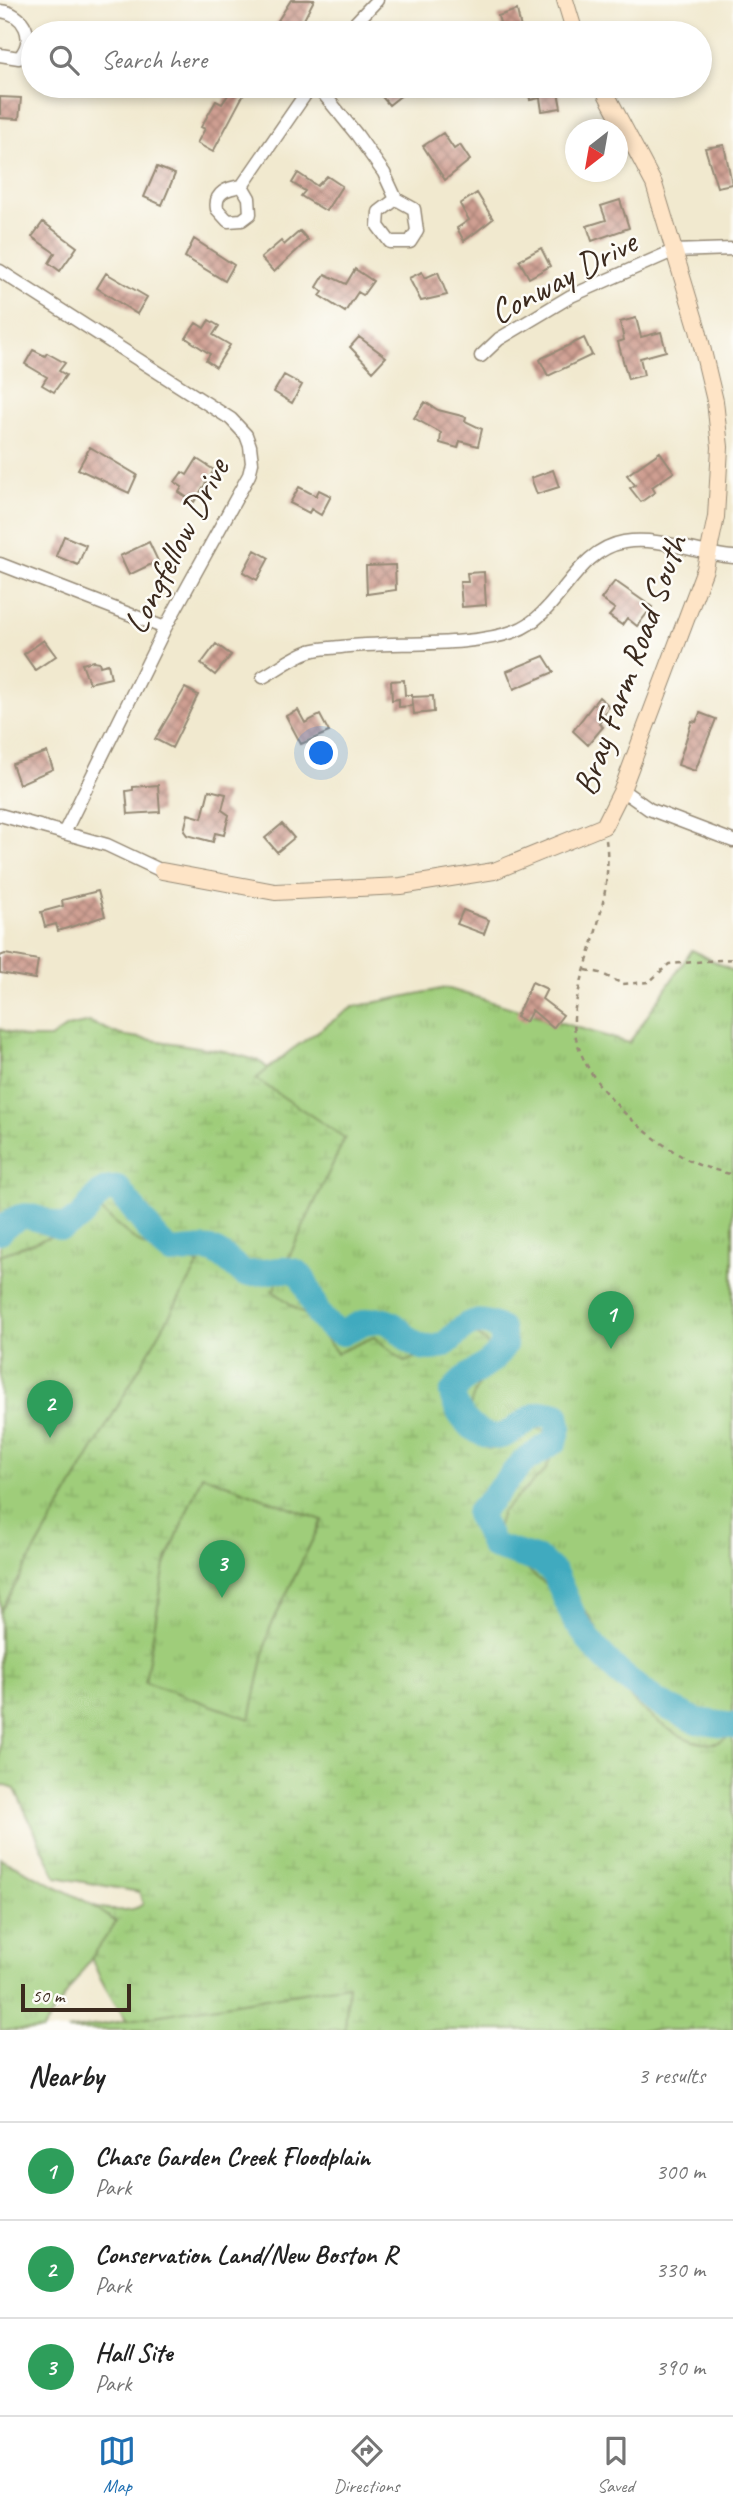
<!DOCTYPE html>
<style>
body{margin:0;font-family:Caveat,sans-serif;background:#f6f6f6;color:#222}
.compass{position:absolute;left:565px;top:119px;width:63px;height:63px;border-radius:50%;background:#fff;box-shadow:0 4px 10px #0003;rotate:211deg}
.scale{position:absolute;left:21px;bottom:18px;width:110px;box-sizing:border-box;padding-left:7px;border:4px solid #3b2a1e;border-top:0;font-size:19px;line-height:24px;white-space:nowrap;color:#3b2a1e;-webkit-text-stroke:5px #fdfcf7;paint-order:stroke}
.you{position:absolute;left:322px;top:754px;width:24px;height:24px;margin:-18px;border:5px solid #fff;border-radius:50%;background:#1a73e8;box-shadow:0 0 0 10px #1a73e833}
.badge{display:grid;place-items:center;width:46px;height:46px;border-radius:50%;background:#1f6fb2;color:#fff;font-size:23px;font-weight:700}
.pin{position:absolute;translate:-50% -58px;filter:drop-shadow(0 2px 4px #0008)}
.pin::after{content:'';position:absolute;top:37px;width:24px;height:21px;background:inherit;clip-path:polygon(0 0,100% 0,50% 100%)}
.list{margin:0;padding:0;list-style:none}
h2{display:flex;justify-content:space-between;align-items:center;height:91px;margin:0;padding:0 28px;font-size:30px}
h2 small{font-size:23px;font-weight:400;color:#767676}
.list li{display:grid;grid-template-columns:46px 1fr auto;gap:21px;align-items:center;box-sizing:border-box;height:98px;padding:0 28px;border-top:2px solid #e0e0e0}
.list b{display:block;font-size:26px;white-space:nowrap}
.list p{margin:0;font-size:23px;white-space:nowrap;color:#767676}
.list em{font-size:23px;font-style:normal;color:#767676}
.icon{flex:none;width:38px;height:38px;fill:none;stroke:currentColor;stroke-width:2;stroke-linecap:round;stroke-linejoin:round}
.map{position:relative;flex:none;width:733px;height:2030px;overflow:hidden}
.search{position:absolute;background:#fff;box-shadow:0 4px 10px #0003;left:21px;right:21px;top:21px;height:77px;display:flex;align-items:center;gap:18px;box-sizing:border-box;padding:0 24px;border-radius:38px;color:#767676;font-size:26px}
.sheet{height:385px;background:#fff}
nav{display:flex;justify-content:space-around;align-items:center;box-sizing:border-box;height:98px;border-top:2px solid #e0e0e0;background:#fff;font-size:19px;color:#767676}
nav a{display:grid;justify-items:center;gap:4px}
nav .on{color:#1f6fb2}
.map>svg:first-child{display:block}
</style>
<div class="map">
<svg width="733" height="2030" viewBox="0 0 733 2030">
<defs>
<pattern id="wetland-marsh" width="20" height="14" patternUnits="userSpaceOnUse" patternTransform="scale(1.75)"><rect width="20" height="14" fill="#9fcd7a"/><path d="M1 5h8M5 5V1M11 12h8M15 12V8" fill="none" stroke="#8ab069"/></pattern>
<pattern id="park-tufts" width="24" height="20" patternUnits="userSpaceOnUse" patternTransform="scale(1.75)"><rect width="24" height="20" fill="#9fcd7a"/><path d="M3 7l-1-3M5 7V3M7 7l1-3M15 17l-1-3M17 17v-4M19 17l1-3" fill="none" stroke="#8ab069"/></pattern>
<pattern id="building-cross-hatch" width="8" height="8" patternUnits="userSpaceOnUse" patternTransform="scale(1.75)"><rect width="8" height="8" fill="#cf9f92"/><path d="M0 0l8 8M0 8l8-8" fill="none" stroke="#a98277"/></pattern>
</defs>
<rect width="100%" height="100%" fill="#fdfcf7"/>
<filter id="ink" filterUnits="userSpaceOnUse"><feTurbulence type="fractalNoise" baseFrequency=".0143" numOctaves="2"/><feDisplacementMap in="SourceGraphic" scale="14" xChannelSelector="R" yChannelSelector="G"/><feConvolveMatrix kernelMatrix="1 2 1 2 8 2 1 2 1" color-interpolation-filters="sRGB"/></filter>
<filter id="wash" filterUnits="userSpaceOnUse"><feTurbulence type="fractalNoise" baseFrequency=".00686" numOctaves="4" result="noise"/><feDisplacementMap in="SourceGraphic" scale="28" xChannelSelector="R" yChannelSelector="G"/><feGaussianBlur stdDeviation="1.57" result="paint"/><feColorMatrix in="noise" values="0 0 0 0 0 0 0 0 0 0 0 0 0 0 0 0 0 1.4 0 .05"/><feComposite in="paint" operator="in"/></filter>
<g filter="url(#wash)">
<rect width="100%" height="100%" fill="#f1e9cf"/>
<path fill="url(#wetland-marsh)" stroke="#6d7c4c" stroke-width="2" d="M90,1022L120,1035L224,1051L259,1061L281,1079L733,1210V2030H134C115,2005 87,1964 86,1932C86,1924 90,1914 91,1905C106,1910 131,1914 143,1904L139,1892L56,1877L15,1789L0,1784V1029L26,1038H50L67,1027Z"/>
<path fill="url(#park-tufts)" stroke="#6d7c4c" stroke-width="2" d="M692,950L733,971V1731C708,1768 642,1714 623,1689C605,1665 604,1628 581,1607C574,1600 562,1596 553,1590C530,1574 512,1557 495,1535L502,1512L545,1471L559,1439L537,1427L500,1448L488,1449C450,1427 477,1385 494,1358L485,1341L474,1333L405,1362L374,1337L337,1353L308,1317L273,1291L345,1138L256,1079L291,1050L353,1007L446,988L629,1043Z
M101,1210C137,1245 150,1253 199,1264L0,1612V1255L79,1226Z
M202,1475L322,1520L269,1630L250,1719L145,1682L165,1565Z
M0,1858L89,1903L116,1922L42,2030H0Z
M348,1985L345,2030H67Z"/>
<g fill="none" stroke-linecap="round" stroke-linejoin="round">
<path stroke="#40aabf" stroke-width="26" d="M0,1231C26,1205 33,1220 63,1227C68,1224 74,1222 79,1218C94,1207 96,1186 118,1189L159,1242L171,1252C214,1249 208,1242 243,1273C259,1275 279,1267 293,1271C314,1277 306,1322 343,1333C401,1297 397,1348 429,1348C460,1349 457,1306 501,1329L504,1345C490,1370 466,1370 452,1394C456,1408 461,1418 472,1427C512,1458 523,1403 557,1415L559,1427L555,1441L523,1462L478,1514L493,1546L541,1561L555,1574L575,1620L595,1648L618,1672L657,1702L697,1721L733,1726"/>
</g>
<g id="blocks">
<path fill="url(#building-cross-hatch)" d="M291,0H314L297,33H270Z
M517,10L522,33H503L498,16Z
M234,86H248L213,152L197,143L205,129L201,127L216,101L222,104Z
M373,86H413L389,105Z
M528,86H557L561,108L542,111L540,98L530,100Z
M0,97L21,98L19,119L0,118Z
M443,133L454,149L460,145L470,160L445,180L423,146Z
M724,145L732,184L717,187L705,148Z
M157,167L175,174L162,205L144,197Z
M298,173L317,186L327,176L342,186L326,211L301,196L305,191L292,183Z
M477,193L493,219L464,241L457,228L469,220L460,204Z
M620,200L629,228L592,241L587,226L606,220L601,206Z
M43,222L77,247L60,271L49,263L55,253L32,237Z
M300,231L308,240L274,272L261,258L281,241L284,245Z
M194,239L234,265L225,281L185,257Z
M541,248L550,266L529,278L519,260Z
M355,269L373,281L363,295L358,292L345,312L320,296L323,292L317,287L325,274L346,284Z
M422,272L425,278L438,272L447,295L421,301L409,278Z
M106,273L147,297L137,314L97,288Z
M636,318L641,337L661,332L666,351L640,358L644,375L628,379L618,342L624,340L620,322Z
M209,320L219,326L213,335L230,345L216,367L206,360L210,354L186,338L196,323L204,328Z
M359,337L386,357L373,371L350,347Z
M584,338L592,355L548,376L540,360L542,358Z
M33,350L45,356L47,353L65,363L59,371L66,375L54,392L42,385L47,377L25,364Z
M284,375L302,385L292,403L274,392Z
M425,402L438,410L466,417L465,421L482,429L478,446L460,441L458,448L440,443L441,433L414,418Z
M90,447L137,475L129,493L78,469Z
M660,452L674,472L652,487L655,492L641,502L630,488L635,485L627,475Z
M197,459L214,470L194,502L179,492L182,487L175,482L182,472L187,475Z
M553,470L559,487L537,494L531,478Z
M299,487L316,496L319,490L331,496L321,515L311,509L309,513L290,503Z
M64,536L86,545L78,565L56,556Z
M149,542L158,561L129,575L120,556Z
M255,550L269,558L257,580L243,572Z
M395,565L396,590L367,594L366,566Z
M484,572L486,605L462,607L460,582H468L467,573Z
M615,581L652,607L637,626L627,618L622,625L609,616L615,609L601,599Z
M44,640L56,656L35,670L24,654Z
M216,644L231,655L215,675L201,664Z
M544,656L554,672L514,689L507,671Z
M93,661L99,662L100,666L108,664L111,678L89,683L82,664Z
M404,680L405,695H412V706L399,707V699L392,700L391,681Z
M185,688L198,695L172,748L155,739Z
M433,696L434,712L414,714L412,697Z
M599,697L609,706L599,724L603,727L588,745L573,731Z
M298,710L305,723L320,715L329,732L301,744L286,716Z
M700,713L716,719L695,771L678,765L692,721L696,722Z
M47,752L53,769L19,784L12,764Z
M158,785L160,812L128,814L126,791L133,790V787Z
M209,790L226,794L222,810L229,815L224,835L215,833L213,842L187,835L184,831L188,814L202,818Z
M282,824L294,838L277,852L265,838Z
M98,891L105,916L58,931L56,924L45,927L41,912L63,906L62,900Z
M463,910L489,920L484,934L457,924Z
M5,954L38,960L35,979L0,973V956Z
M532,982L547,989L542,999L563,1015L553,1028L532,1010L526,1022L516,1017Z"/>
</g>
</g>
<g filter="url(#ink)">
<use href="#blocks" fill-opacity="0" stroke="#968a76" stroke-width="2"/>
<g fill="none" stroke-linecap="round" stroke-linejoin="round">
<defs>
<path id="street" d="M0,11C24,13 37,38 19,58L0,55
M346,33L377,0
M312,86L323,93L357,135L384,173L396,199L414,209L417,231L410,242H390L378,226L379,212L396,199
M242,186L249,198L250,214L242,220L228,221L217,209C214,192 228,188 242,186L311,86
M0,271L231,419L246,435L250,446L252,463L249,475L165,628L64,833
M481,356L499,339L571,296L673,251L733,249
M0,564L165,628
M263,677C278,669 294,656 310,651C319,648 331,648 341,647C392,641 470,648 515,631C561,614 573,551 624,542C661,536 696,554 733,557
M622,790L649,809L733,841
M0,815L107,845L162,871"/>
<path id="secondary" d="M565,0L575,33
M162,871L275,892L401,886L494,871L604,826L622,790L705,569L716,517L720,447L715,401L698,330L654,184L602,86"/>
</defs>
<use href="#street" stroke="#968a76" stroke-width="15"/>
<use href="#secondary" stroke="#968a76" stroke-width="18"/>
<path stroke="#968a76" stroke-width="2.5" stroke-dasharray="5 5" stroke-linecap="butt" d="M606,840C614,898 586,952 575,1008C564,1071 643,1136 692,1162C705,1168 720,1171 733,1175
M586,970L600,973L623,984L649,982L669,964L733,959"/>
<use href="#street" stroke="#fff" stroke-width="12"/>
<use href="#secondary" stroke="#fee4c6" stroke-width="16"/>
</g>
</g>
<g text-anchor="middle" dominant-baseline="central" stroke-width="5" stroke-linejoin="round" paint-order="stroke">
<g font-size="35" fill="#3b2a1e" stroke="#fdfcf7">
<text transform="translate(563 277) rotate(-28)">Conway Drive</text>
<text transform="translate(176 546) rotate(-63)">Longfellow Drive</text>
<text transform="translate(630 665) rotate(-70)">Bray Farm Road South</text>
</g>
</g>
</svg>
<svg class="compass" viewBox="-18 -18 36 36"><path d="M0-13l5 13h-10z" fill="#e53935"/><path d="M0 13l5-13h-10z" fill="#767676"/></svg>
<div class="scale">50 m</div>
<div class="you"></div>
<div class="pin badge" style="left:611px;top:1349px;background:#2e9e5b">1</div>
<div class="pin badge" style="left:50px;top:1438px;background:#2e9e5b">2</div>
<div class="pin badge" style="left:222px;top:1598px;background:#2e9e5b">3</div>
<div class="search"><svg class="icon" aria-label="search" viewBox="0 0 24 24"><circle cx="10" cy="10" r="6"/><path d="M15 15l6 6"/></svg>Search here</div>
</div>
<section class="sheet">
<h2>Nearby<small>3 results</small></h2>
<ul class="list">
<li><span class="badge" style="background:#2e9e5b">1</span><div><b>Chase Garden Creek Floodplain</b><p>Park</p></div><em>300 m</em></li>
<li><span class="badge" style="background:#2e9e5b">2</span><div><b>Conservation Land/New Boston R</b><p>Park</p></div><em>330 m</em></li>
<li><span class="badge" style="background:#2e9e5b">3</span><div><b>Hall Site</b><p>Park</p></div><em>390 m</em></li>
</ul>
</section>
<nav>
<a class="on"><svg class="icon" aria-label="map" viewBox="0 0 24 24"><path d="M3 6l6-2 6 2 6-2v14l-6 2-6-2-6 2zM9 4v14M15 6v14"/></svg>Map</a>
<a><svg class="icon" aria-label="directions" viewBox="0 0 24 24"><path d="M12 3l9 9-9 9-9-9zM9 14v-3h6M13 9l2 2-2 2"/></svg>Directions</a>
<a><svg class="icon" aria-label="saved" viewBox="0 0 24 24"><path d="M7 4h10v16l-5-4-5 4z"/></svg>Saved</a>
</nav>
